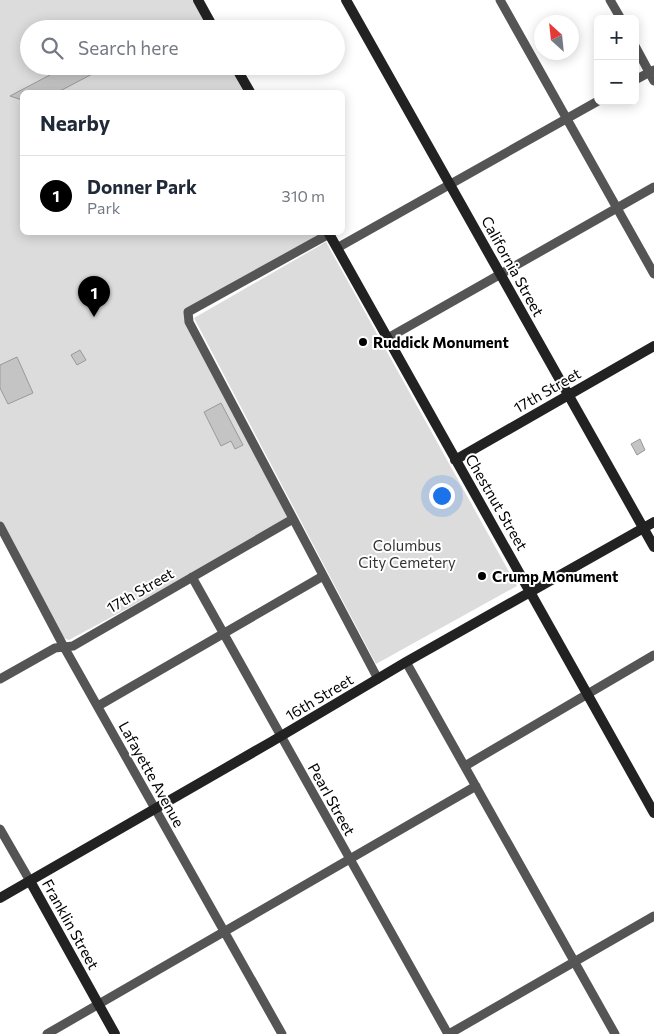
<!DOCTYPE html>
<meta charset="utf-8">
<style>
body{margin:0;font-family:Commissioner,sans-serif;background:#f6f6f7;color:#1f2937}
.controls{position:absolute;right:15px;top:15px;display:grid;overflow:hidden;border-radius:8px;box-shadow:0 2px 12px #0003}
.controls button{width:45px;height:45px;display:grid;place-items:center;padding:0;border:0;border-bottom:1px solid #e0e1e3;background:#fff;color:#1f2937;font:25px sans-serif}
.compass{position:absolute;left:534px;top:15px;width:45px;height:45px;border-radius:50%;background:#fff;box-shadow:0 2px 12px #0003;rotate:333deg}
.you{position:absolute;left:441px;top:495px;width:18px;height:18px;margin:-12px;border:4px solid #fff;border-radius:50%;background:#1a73e8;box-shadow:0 0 0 8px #1a73e833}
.badge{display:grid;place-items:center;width:32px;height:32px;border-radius:50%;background:#000;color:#fff;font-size:16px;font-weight:700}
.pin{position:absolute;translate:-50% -41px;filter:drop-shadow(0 1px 2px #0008)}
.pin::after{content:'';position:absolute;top:26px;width:18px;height:15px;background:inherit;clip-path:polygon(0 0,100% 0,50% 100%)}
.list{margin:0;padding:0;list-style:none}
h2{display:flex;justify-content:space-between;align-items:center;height:65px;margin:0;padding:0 20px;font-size:21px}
h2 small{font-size:16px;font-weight:400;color:#747a83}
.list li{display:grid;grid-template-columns:32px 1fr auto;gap:15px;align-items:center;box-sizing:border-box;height:80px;padding:0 20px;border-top:1px solid #e0e1e3}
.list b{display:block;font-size:19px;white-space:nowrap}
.list p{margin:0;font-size:16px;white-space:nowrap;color:#747a83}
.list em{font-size:16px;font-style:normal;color:#747a83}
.icon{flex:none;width:28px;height:28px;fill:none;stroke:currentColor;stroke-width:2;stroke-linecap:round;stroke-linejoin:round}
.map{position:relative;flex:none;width:654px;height:1034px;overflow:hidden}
.search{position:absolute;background:#fff;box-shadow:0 2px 12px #0003;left:20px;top:20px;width:325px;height:55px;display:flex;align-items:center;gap:12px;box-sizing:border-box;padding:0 18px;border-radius:28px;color:#747a83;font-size:19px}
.panel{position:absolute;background:#fff;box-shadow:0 2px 12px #0003;left:20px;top:90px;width:325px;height:145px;border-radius:8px}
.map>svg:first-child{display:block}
</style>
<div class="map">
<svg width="654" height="1034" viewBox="0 0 654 1034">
<rect width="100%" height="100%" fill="#fff"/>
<path fill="#dcdcdc" d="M0,0H198L214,29H29V66H235L250,92H22V232H328L188,312L293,519L69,640L58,636L0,526Z
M326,242L517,586L376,664L194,318Z"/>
<path fill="#c4c4c4" stroke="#999" d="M67,66H96L98,71L58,92H22V100L10,96Z
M80,350L86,360L77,365L71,355Z
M17,357L33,393L8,404L0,388V365Z
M221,403L243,445L235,449L231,441L221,446L204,412Z
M640,439L645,450L637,455L631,444Z"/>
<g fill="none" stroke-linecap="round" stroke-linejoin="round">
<path stroke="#555" stroke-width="9" d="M500,0L654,274
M610,0L621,19
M635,46L654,81
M635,80L654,70
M329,234L188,312L189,322L378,679
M337,248L598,101
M388,338L654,187
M0,526L64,647L282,1034
M192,577L448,1034
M406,662L615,1034
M0,679L55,648L73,646L293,519
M98,706L323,576
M465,766L654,655
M0,829L30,881
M47,1034L476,786
M449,1034L654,916"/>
<path stroke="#222" stroke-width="10" d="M198,0L214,29
M346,0L654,547
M235,66L250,92
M328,232L654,813
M455,460L654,346
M30,881L115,1034
M0,898L271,742L406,662L654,522"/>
</g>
<g fill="#000" stroke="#fff" stroke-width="2">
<circle cx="363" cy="342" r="5"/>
<circle cx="482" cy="576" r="5"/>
</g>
<g text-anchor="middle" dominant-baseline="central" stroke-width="4" stroke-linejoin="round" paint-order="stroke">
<g font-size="15" fill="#000" stroke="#fff">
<text transform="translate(513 266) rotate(61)">California Street</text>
<text transform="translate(547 390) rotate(-30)">17th Street</text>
<text transform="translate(497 502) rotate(60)">Chestnut Street</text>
<text transform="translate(140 590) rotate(-30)">17th Street</text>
<text transform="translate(319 697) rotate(-31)">16th Street</text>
<text transform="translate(152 774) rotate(61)">Lafayette Avenue</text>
<text transform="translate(332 799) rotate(61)">Pearl Street</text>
<text transform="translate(71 924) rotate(61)">Franklin Street</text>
</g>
<g font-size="15" font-weight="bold" fill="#000" stroke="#fff" text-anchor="start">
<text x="373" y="342">Ruddick Monument</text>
<text x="492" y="576">Crump Monument</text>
</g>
<g font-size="15" fill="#333" stroke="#fff">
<text x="407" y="545">Columbus<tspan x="407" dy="17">City Cemetery</tspan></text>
</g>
</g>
</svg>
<div class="controls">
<button>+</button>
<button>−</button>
</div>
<svg class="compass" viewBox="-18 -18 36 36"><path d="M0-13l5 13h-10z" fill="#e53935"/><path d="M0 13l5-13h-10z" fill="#747a83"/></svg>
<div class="you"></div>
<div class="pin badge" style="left:94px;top:317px">1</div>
<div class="search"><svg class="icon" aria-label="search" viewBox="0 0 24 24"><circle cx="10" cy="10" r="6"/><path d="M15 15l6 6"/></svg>Search here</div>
<section class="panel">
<h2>Nearby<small></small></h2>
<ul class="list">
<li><span class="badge">1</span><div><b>Donner Park</b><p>Park</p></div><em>310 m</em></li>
</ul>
</section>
</div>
